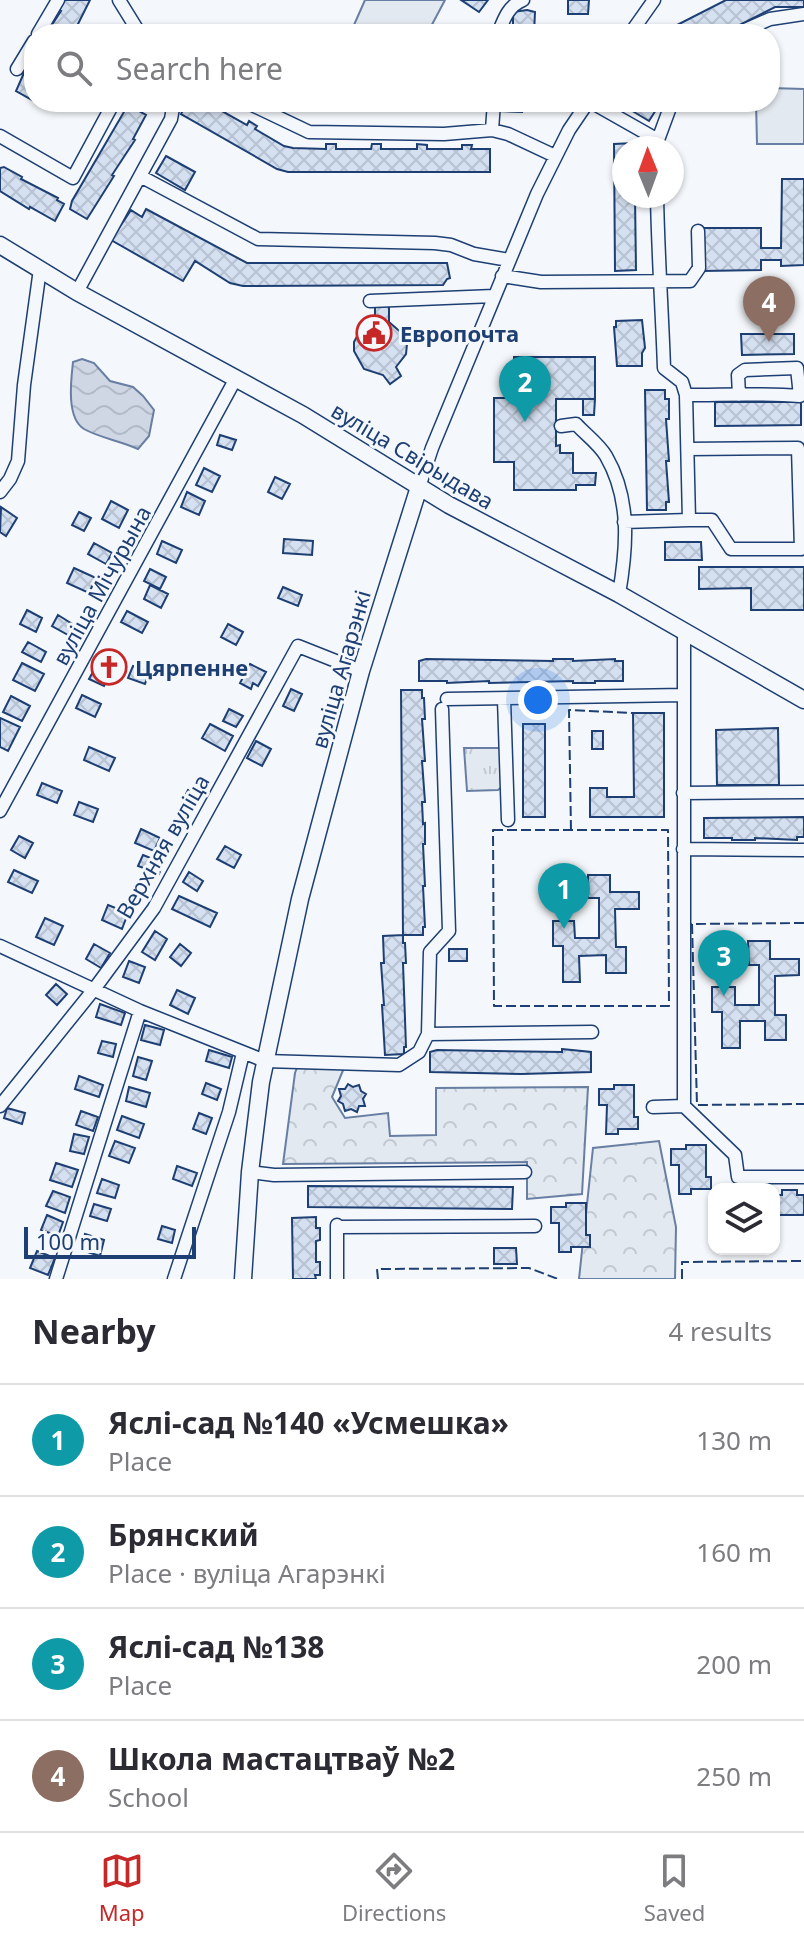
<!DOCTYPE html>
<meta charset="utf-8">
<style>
body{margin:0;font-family:"Noto Sans",sans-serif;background:#f2f2f3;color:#2b2b33}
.controls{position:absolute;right:24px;bottom:24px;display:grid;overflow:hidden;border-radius:16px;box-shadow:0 2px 6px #0004}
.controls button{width:72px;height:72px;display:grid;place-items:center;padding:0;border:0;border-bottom:2px solid #e1e1e2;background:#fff;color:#2b2b33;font:40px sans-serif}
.compass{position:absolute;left:612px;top:136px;width:72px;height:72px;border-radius:50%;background:#fff;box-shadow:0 2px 6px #0004;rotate:359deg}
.scale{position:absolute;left:24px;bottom:20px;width:172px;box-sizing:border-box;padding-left:8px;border:4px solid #1d3f73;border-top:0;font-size:22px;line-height:28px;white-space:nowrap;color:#1d3f73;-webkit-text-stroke:6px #f4f7fb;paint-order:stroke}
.you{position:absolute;left:538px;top:700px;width:28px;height:28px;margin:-20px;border:6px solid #fff;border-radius:50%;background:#1a73e8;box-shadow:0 0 0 12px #1a73e833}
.badge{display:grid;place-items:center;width:52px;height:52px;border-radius:50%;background:#c62828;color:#fff;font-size:26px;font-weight:700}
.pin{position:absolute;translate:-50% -66px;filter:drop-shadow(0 2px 4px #0008)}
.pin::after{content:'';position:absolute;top:42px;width:28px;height:24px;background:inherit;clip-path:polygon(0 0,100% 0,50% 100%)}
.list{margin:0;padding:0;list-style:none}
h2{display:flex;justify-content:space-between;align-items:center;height:104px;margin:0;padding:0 32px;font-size:34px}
h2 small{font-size:26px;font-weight:400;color:#7c7c81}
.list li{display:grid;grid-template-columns:52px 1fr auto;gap:24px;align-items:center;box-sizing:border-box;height:112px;padding:0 32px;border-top:2px solid #e1e1e2}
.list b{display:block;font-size:30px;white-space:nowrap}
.list p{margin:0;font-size:26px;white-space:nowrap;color:#7c7c81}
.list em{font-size:26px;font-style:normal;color:#7c7c81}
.icon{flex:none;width:44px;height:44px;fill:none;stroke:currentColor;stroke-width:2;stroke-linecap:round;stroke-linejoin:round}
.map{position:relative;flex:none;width:804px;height:1279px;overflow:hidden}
.search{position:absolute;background:#fff;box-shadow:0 2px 6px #0004;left:24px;right:24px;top:24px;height:88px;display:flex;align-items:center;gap:20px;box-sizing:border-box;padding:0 28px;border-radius:32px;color:#7c7c81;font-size:30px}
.sheet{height:552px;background:#fff}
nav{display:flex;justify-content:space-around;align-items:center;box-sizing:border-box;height:112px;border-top:2px solid #e1e1e2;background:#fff;font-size:22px;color:#7c7c81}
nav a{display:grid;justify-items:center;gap:4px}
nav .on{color:#c62828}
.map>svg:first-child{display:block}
</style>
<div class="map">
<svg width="804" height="1279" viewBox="0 0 804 1279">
<defs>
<pattern id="forest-crowns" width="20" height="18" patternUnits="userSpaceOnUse" patternTransform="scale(2)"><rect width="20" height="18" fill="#e3e9f0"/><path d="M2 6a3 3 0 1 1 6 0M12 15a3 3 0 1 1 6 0" fill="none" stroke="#c2c9d1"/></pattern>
<pattern id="park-tufts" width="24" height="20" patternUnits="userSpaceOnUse" patternTransform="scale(2)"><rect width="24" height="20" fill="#e3e9f0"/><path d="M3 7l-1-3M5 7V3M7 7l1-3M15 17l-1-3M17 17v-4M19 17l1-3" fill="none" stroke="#c2c9d1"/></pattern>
<pattern id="water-waves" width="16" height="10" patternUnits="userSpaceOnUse" patternTransform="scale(2)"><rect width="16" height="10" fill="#cfd7e4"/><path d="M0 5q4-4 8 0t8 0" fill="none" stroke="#b1bac7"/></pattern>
<pattern id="building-cross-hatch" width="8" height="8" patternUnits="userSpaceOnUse" patternTransform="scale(2)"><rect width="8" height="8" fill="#d5e0f0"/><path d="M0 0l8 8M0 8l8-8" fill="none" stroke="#b6c1d1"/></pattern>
</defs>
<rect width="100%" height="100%" fill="#f4f7fb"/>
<path fill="url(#forest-crowns)" stroke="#687fa3" stroke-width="2" d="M299,1062L344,1068L332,1097L345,1118L388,1113L390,1136L436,1135V1088L588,1087L582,1194L527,1199V1162L283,1164L295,1073Z
M659,1141L676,1227L675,1279H579L593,1148Z"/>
<path fill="url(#park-tufts)" stroke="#687fa3" stroke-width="2" d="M464,748H501L503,786L498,790L467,791Z"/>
<path fill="#e3e9f0" stroke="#687fa3" stroke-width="2" d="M365,0H445L427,34H350Z
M770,88L804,89V144H757L756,102H770Z"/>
<path fill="url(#water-waves)" stroke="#687fa3" stroke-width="2" d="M82,359L94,363L110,381L133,387L143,396L154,410L149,436L138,449C121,441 100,438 84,429C66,418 71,380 73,362Z"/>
<path fill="url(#building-cross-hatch)" stroke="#1d3f73" stroke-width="2" d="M64,0H90L73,34H46L61,11L59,10Z
M461,0H488L479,12Z
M568,0H589L588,14H568Z
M726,0H804V7H775L722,34H671L675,26Z
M527,10L535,12L534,34H513V12Z
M34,59V101L16,91L27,66L30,67Z
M187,102H215L217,103L215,107L247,125L249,121L257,126L255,129L284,146L293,148L326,149V144H336V149H371L372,144H381V149H417V144L427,145V149H462V145H472L471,149H490V172H288L277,169L181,114Z
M500,102H522V112L499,111Z
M633,102H661L649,121L629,109Z
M128,105L146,115L133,139L135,140L112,175L114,176L87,219L70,209L72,201Z
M634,143V148H624V196H635L636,270L615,271L614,144Z
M166,156L195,172L185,190L156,173Z
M4,167L22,177L21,179L58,198L57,200L64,204L55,221L30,207L29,209L0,191V168Z
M782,179H804V265L781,266V260H761V270L703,271V228H761V248H781Z
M146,209L247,263H447L450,278L447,279L443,285L243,286L230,283L195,261L183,281L111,240L131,210L142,217Z
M375,306H389V322L404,335L407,344L406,354L396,367L401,376L390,384L383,375L364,369L354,351V342L361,329L375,322Z
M642,320L645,348L642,353V366H617L614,327H616V321Z
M741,334H794V354L742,355Z
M514,357H595V399H556V446L560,445V453H573V473H596L595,485H576V490H514V462H494V398H514Z
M645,390H665V399H669V419H666L669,461H666L669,502H666V510H647Z
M583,399H595L594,415H583Z
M715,402H801V425L715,426Z
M220,435L236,440L232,450L217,445Z
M204,468L220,476L212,492L196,485Z
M275,477L290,484L282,499L268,492Z
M187,492L205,501L199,515L181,507Z
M111,501L128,510L119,528L102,519Z
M1,507L17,518L6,536L0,532Z
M79,512L91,518L84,531L72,525Z
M284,539L313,541L312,555L283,553Z
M162,541L182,550L176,563L157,554Z
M665,542H701L702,560H665Z
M94,543L112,553L106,564L88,554Z
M699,567H804V610H751V588L699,589Z
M74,568L96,578L89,593L67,583Z
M150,569L166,577L160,589L144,581Z
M150,585L168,594L161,608L144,599Z
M283,587L302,595L298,606L278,598Z
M27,610L42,618L36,632L20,624Z
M127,611L148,622L142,633L121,622Z
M58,615L74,625L68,635L52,626Z
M228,624L243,632L236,645L221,637Z
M28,642L46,652L41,662L22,652Z
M426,659L553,661V659H573V661L615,659V661H623V681H595V683H573V681L489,683V681L447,683V681H419V661Z
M22,663L44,674L35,691L13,680Z
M250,664L266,672L258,686L253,683L251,689L240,683Z
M133,666L149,672L145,684L128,678Z
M95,668L109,676L104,686L89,679Z
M291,689L302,694L294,711L283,706Z
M401,690H422V698H424L425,719H422L425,761H422L425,802H422L423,824L425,823V844H423L425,886H423L425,927H423V935H403Z
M82,695L101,704L95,717L76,708Z
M11,696L30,706L22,721L3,712Z
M229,709L243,716L236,727L223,721Z
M633,713H664V817H590V788H607V797H634Z
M0,718L20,727L8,751L0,747Z
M210,724L233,736L225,751L202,738Z
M523,724H545V817H523Z
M778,728L779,785H717L716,730Z
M592,731H603V749H592Z
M256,741L271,749L262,766L247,758Z
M89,747L115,758L109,771L84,760Z
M42,783L62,791L57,803L37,795Z
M188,790L201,796L195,808L182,802Z
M79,802L98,809L93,822L74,815Z
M804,817V837H797V840L755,838V840H732V838H704V818Z
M141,829L160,838L154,851L135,843Z
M19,836L33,843L25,858L11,850Z
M225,846L241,855L234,868L217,859Z
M143,855L163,863L159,874L138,866Z
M14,870L38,881L32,893L8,882Z
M189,872L203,881L197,891L183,882Z
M588,875H610V892H639V909H615L616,947H626V973H606V955L579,956L580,982H563V946H553V921H574L575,938H599V898H588Z
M179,896L217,913L210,927L172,909Z
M108,905L128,913L122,929L102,920Z
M45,918L63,926L54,945L36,937Z
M155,931L167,939L155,960L142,952Z
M403,935V943H405L406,963H403L406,1047H404V1054L385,1055L382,1005H384L381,963H384L383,936Z
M748,941H770V959H799V975L775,976V1015H786V1040H765V1021H740V1048H722V1012H712V987H735V1005H759V965H749Z
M94,944L110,953L101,968L86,959Z
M180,944L191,953L181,966L170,957Z
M449,949H467V961H449Z
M129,961L145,967L139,983L123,977Z
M56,984L67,994L57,1005L46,995Z
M177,990L195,998L188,1014L170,1005Z
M100,1004L125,1013L121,1025L96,1017Z
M145,1025L164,1030L160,1045L141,1040Z
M102,1041L116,1044L113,1057L98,1053Z
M562,1049L591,1052V1072L521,1074L430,1072V1052L437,1050L562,1052Z
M209,1050L232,1057L229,1068L206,1061Z
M138,1057L152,1061L146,1080L133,1076Z
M79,1076L103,1085L99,1097L75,1089Z
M206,1083L221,1089L217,1100L202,1094Z
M348,1084L353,1087L359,1085L361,1091L366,1094L363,1099L365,1106H359L357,1112L351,1109L345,1111L343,1104L338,1101L341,1096L339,1089H345Z
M614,1085H634V1117H638V1129H618V1134H606L607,1105H599V1089H614Z
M129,1087L150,1093L146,1107L126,1101Z
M7,1108L25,1113L22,1124L4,1118Z
M81,1111L98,1117L93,1131L76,1125Z
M199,1113L212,1118L206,1134L193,1129Z
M122,1116L144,1124L139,1138L117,1130Z
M74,1134L89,1137L84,1154L70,1151Z
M115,1141L135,1148L129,1163L109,1156Z
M686,1145H706V1177H711V1189H691V1194H679V1165H671V1149H686Z
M56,1163L78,1170L72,1187L50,1180Z
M177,1166L197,1173L192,1186L173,1179Z
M102,1179L119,1185L115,1198L97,1193Z
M308,1186L513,1187L512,1209L308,1207Z
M782,1190H797V1195H804V1215H774V1195H782Z
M53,1191L70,1197L65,1213L46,1206Z
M566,1203H586V1235H590V1247H571V1252H559V1223H551V1207H566Z
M94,1204L111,1209L107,1221L90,1216Z
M47,1215L63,1222L58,1236L41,1230Z
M316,1217V1228H320V1240L316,1241V1262H320V1275H315L316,1279H293L292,1218Z
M162,1226L175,1230L172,1243L158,1239Z
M85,1234L104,1240L100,1256L81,1250Z
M494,1248H516L517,1264H494Z
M37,1251L55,1258L48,1275L30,1268Z"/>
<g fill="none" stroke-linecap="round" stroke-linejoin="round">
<defs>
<path id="minor" d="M119,0L140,34
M38,34L58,0
M498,34C504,19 508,6 523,0
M630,34L654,0
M736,34L770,19L804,14
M17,69L34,41
M246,102L309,132L444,134L492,130L508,134L555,156
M591,102L658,140L672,102
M492,130L494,102
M0,136L73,178L114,102
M140,176L258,239L435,243L451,245L474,254L509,260
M657,196C658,254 662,310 664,368L682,382L686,395L689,520H712L731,549H801L798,448L688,449
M502,276L541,282L690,281L699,268L698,231
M77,292L171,119L174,102
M370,301L494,296
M686,395C724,395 762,393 800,396L797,368L745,370L738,375L739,395
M561,426L576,424C585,434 599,444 606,456C631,499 627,547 619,594
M419,487L432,448L537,194L569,130L588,102
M0,492L10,479L18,461L24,385L40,269
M624,522L689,520
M684,632V1106L735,1155L738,1177H804
M447,699L683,695
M504,699L508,820
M683,793L804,792
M0,811L236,378
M683,849L804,850
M0,946L140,1011L265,1061L399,1065L419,1052L428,1034L430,952L449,931L442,709
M428,1034L592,1032
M0,1106L95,988L154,908L298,646L361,671
M653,1107L684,1106
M250,1172L274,1175L525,1172
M337,1225V1279
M337,1227L535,1226
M56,1279L140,1011
M174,1279L229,1112L243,1053"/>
<path id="major" d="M0,245L77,292L303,415L449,505L619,594L804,700
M243,1279L250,1172L261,1082L300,899L361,671L419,487"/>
</defs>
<use href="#minor" stroke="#1d3f73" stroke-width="15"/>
<use href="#major" stroke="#1d3f73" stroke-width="19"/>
<use href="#minor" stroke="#f4f7fb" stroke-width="12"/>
<use href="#major" stroke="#f4f7fb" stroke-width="16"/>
<path stroke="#1d3f73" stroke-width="2" stroke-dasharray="10 4" stroke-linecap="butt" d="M493,830H668L669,1006H494Z
M571,830L569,710L633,713
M804,923L692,924L697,1105L804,1104
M378,1279L377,1269L529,1268L558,1279
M682,1279V1262L804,1261"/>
</g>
<defs>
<symbol id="civic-ring" viewBox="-11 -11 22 22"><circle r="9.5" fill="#f4f7fb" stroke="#c62828" stroke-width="1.5"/><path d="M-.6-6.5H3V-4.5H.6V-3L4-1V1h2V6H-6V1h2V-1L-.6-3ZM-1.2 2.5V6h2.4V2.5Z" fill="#c62828"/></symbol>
<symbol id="church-ring" viewBox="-11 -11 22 22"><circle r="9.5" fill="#f4f7fb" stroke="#c62828" stroke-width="1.5"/><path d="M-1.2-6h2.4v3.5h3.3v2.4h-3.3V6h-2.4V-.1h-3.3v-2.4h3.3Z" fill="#c62828"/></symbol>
</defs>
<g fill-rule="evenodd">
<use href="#civic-ring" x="354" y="313" width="40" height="40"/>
<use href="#church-ring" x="89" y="647" width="40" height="40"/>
</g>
<g text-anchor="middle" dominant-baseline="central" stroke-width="6" stroke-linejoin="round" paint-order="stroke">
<g font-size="22" font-weight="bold" fill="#1d3f73" stroke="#f4f7fb" text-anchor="start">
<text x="400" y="333">Европочта</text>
<text x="135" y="667">Цярпенне</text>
</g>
<g font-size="22" fill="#1d3f73" stroke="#f4f7fb">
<text transform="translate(413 455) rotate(31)">вуліца Свірыдава</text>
<text transform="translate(101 585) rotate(-61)">вуліца Мічурына</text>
<text transform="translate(340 669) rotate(-74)">вуліца Агарэнкі</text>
<text transform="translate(162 846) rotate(-60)">Верхняя вуліца</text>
</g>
</g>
</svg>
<div class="controls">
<button><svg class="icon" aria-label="layers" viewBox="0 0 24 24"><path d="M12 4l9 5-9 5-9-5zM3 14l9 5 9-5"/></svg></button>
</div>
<svg class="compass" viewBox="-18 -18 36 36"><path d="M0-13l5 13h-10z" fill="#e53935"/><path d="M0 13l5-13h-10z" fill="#7c7c81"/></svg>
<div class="scale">100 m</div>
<div class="you"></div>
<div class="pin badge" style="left:564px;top:929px;background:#0f9aa8">1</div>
<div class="pin badge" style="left:525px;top:422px;background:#0f9aa8">2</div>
<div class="pin badge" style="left:724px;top:996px;background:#0f9aa8">3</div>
<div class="pin badge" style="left:769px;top:342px;background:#8d6e63">4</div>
<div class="search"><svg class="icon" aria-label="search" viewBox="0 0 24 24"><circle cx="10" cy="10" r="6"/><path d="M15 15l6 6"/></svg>Search here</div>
</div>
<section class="sheet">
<h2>Nearby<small>4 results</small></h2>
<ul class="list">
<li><span class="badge" style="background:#0f9aa8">1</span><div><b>Яслі-сад №140 «Усмешка»</b><p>Place</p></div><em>130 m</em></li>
<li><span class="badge" style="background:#0f9aa8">2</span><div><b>Брянский</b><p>Place · вуліца Агарэнкі</p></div><em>160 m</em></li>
<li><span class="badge" style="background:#0f9aa8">3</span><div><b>Яслі-сад №138</b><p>Place</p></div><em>200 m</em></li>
<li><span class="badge" style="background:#8d6e63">4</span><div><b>Школа мастацтваў №2</b><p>School</p></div><em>250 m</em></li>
</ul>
</section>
<nav>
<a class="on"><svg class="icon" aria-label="map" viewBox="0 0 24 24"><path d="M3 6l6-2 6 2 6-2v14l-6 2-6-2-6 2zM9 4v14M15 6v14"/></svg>Map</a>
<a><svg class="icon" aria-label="directions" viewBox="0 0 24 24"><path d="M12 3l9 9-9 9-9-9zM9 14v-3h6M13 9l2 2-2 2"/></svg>Directions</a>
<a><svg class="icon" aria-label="saved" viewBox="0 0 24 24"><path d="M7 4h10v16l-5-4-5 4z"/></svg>Saved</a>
</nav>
